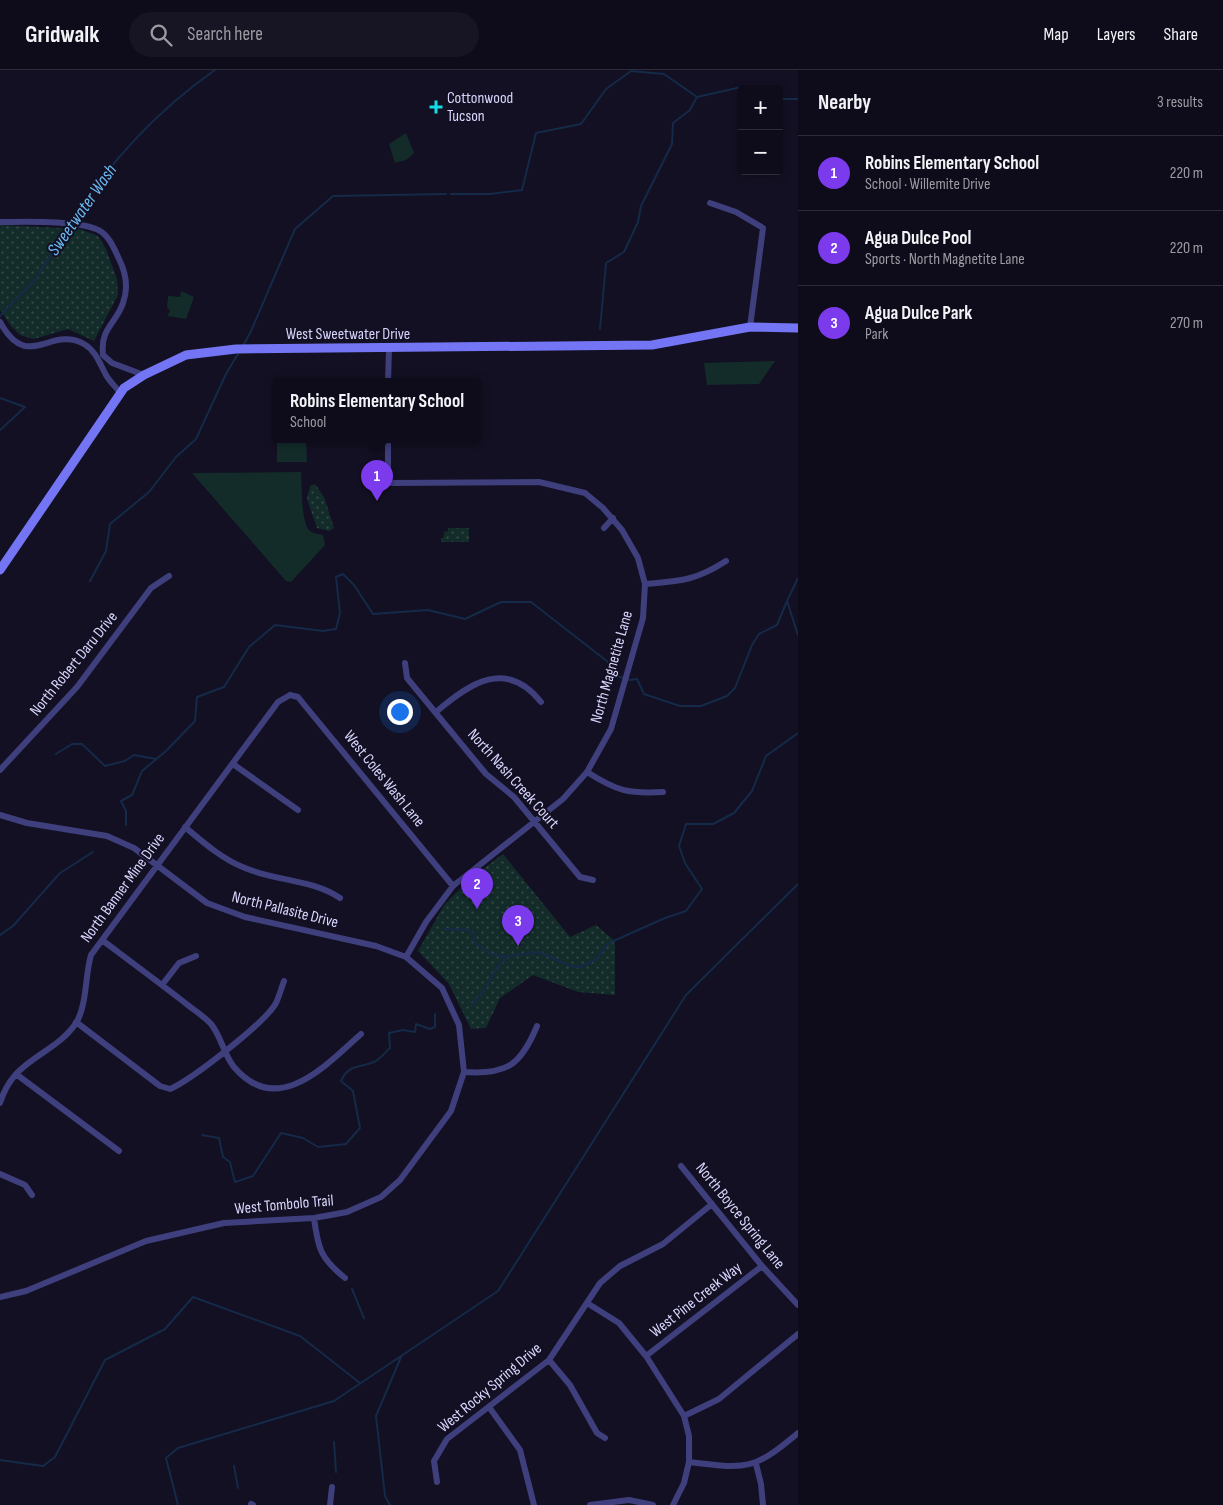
<!DOCTYPE html>
<meta charset="utf-8">
<style>
body{margin:0;font-family:"Sofia Sans Condensed",sans-serif;background:#171523;color:#f1f3f6}
.controls{position:absolute;right:15px;top:15px;display:grid;overflow:hidden;border-radius:5px;box-shadow:0 2px 8px #0003}
.controls button{width:45px;height:45px;display:grid;place-items:center;padding:0;border:0;border-bottom:1px solid #2e2c39;background:#0e0c1a;color:#f1f3f6;font:25px sans-serif}
.you{position:absolute;left:399px;top:641px;width:18px;height:18px;margin:-12px;border:4px solid #fff;border-radius:50%;background:#1a73e8;box-shadow:0 0 0 8px #1a73e833}
.badge{display:grid;place-items:center;width:32px;height:32px;border-radius:50%;background:#7c3aed;color:#fff;font-size:16px;font-weight:700}
.pin{position:absolute;translate:-50% -41px;filter:drop-shadow(0 1px 2px #0008)}
.pin::after{content:'';position:absolute;top:26px;width:18px;height:15px;background:inherit;clip-path:polygon(0 0,100% 0,50% 100%)}
.popup{position:absolute;left:273px;top:308px;width:208px;height:65px;box-sizing:border-box;display:grid;place-content:center;border-radius:5px;background:#0e0c1a;filter:drop-shadow(0 1px 4px #0005);font-size:16px;white-space:nowrap;color:#9b9ba2}
.popup b{font-size:19px;color:#f1f3f6}
.popup::after{content:'';position:absolute;left:50%;top:100%;margin-left:-10px;border:10px solid transparent;border-top-color:#0e0c1a}
.list{margin:0;padding:0;list-style:none}
h2{display:flex;justify-content:space-between;align-items:center;height:65px;margin:0;padding:0 20px;font-size:21px}
h2 small{font-size:16px;font-weight:400;color:#9b9ba2}
.list li{display:grid;grid-template-columns:32px 1fr auto;gap:15px;align-items:center;box-sizing:border-box;height:75px;padding:0 20px;border-top:1px solid #2e2c39}
.list b{display:block;font-size:19px;white-space:nowrap}
.list p{margin:0;font-size:16px;white-space:nowrap;color:#9b9ba2}
.list em{font-size:16px;font-style:normal;color:#9b9ba2}
.icon{flex:none;width:28px;height:28px;fill:none;stroke:currentColor;stroke-width:2;stroke-linecap:round;stroke-linejoin:round}
.map{position:relative;flex:none;width:798px;height:1435px;overflow:hidden}
header{display:flex;align-items:center;gap:30px;box-sizing:border-box;height:70px;padding:0 25px;background:#0e0c1a;border-bottom:1px solid #2e2c39}
header strong{font-size:24px}
nav{display:flex;gap:28px;margin-inline-start:auto;font-size:18px}
.search{width:350px;height:45px;background:#171523;display:flex;align-items:center;gap:12px;box-sizing:border-box;padding:0 18px;border-radius:28px;color:#9b9ba2;font-size:19px}
main{display:flex}
aside{flex:1;background:#0e0c1a}
.map>svg:first-child{display:block}
</style>
<header>
<strong>Gridwalk</strong>
<div class="search"><svg class="icon" aria-label="search" viewBox="0 0 24 24"><circle cx="10" cy="10" r="6"/><path d="M15 15l6 6"/></svg>Search here</div>
<nav><a>Map</a><a>Layers</a><a>Share</a></nav>
</header>
<main>
<div class="map">
<svg width="798" height="1435" viewBox="0 0 798 1435">
<defs>
<pattern id="park-dots" width="8" height="8" patternUnits="userSpaceOnUse" patternTransform="scale(1.25)"><rect width="8" height="8" fill="#132c2a"/><path d="M2 2h.1M6 6h.1" fill="none" stroke="#354a4a" stroke-width="1.8" stroke-linecap="round"/></pattern>
</defs>
<rect width="100%" height="100%" fill="#121022"/>
<path fill="#132c2a" d="M406,63L414,83L406,90L395,93L389,74Z
M181,221L194,227L186,249L167,246L170,241L167,237L168,226L180,227Z
M775,291L759,314L707,315L704,293Z
M277,365V370H306L307,392H277Z
M301,402C302,416 301,447 308,459C311,463 318,464 323,465L325,475L291,512L286,511L192,403Z"/>
<path fill="url(#park-dots)" d="M0,155L80,159L98,166L106,179L117,209L118,225L94,271L68,259L34,269L20,265L11,256L0,240Z
M315,414L324,427L334,458L329,461L317,458L307,429L310,416Z
M448,458H469V472H441V468L444,467V462L448,461Z
M503,784L570,867L596,855L615,871V925L578,922L533,905L500,928L486,958L471,959L449,914L418,881L444,835L470,809Z"/>
<g fill="none" stroke-linecap="round" stroke-linejoin="round">
<path stroke="#142a48" stroke-width="2" d="M779,29H798
M451,124H490L522,120L536,63L581,54L606,19L631,1L664,4L697,27
M72,151C109,93 158,40 215,0
M0,246L35,210L69,155
M600,259L606,193L624,182L638,152L641,136L672,74L673,53L690,40L697,27L746,16L750,19
M243,276L251,261L295,159L333,126L446,124
M0,328L25,337L0,360
M798,508L787,531L798,565
M90,511L106,481L110,454L149,422L176,387L196,369L226,304L239,282
M56,684L72,674H82L105,696L125,691L134,685L156,689
M126,755V741L121,731L132,725L142,701L166,681L195,651L197,627L224,617L249,577L275,555L323,561L336,559L340,543L336,507L343,504L354,515L373,544L428,540L465,549L501,532H531L608,592L614,605L630,610L637,609L644,624L680,636H701L727,626L735,618L752,575L759,564L777,555L787,531
M445,859L468,860L474,864V872L490,884L506,887
M0,865L13,856L60,803L93,782
M471,936L484,921L497,897L508,886L539,882L570,896L580,897L595,890L609,873L665,848L686,841L702,819L685,793L679,776L686,754H713L734,743L752,721L766,686L798,663
M202,1065L219,1068L223,1087L230,1092L235,1112L253,1106L281,1063L303,1068L318,1077L346,1074L360,1058L353,1021L341,1011C348,994 360,998 374,992C380,990 385,982 390,978L389,963L403,960L415,962L416,954L430,959L435,957V944
M352,1219L364,1248
M334,1372L336,1402
M0,1390L43,1396L55,1387L105,1290L165,1259L193,1227L300,1266L360,1313
M234,1396L238,1418
M178,1435L166,1388L178,1378L334,1331L498,1221L686,925L798,814
M390,1435L385,1426L376,1346L401,1287"/>
<path stroke="#3f3f7e" stroke-width="6" d="M710,133L736,142L763,158L750,257
M0,152C25,152 74,150 96,159C108,163 114,178 119,189C126,203 129,217 123,233C116,254 100,258 103,285L112,293L144,305
M0,252C28,303 50,255 84,274C96,281 100,294 106,305C110,312 116,317 121,324
M388,312L389,279
M388,370V413L539,412L585,423L603,438L622,460L638,488L645,514L643,548L611,659L587,702L563,729L453,816L426,852L406,887
M604,458L613,448
M645,514C680,511 695,511 726,491
M405,593L407,608L486,704L514,727L580,807L593,810
M290,625L298,627L302,632L453,816
M436,642C470,613 506,588 541,632
M233,694L298,740
M0,700L77,617L151,518L169,506
M587,702C617,721 628,724 663,722
M0,745L27,753L107,766L134,778L207,833L245,847L376,876L406,887L442,918L459,955L464,1002L451,1041L400,1110L381,1127L347,1142L314,1148L224,1153L146,1171L26,1221L0,1227
M185,757C204,773 222,789 245,798C275,811 312,809 340,828
M102,870C130,891 157,911 184,932C192,939 204,946 211,954C221,966 224,985 234,997C278,1049 327,994 361,964
M162,915L179,893L196,886
M76,952L160,1016L170,1019C191,1010 265,953 276,933C279,927 281,919 284,911
M464,1002C507,1005 521,995 537,956
M16,1004L119,1081
M0,1033C14,987 54,986 76,953C87,936 85,905 91,885L278,632L290,625
M681,1096L762,1196L798,1235
M0,1104L25,1115L32,1125
M314,1148C318,1178 320,1188 345,1208
M587,1233L619,1253L646,1286L684,1346L689,1366V1392L684,1413L673,1435
M646,1286L762,1196
M549,1290L570,1315L597,1363L605,1368
M489,1337L520,1380L534,1435
M684,1346L719,1329L798,1264
M689,1392C746,1399 753,1401 798,1363
M756,1394L761,1414L763,1435
M437,1412L434,1391L447,1369L549,1290L600,1213L620,1196L663,1174L712,1134
M251,1434L253,1435
M330,1435L332,1417
M590,1435L629,1430L653,1435"/>
<path stroke="#7475f4" stroke-width="9" d="M0,500L124,318L144,305L186,285L236,279L652,275L750,257L798,258"/>
</g>
<path fill="#13dce9" stroke="#121022" stroke-width="2" d="M433.5 29.5h5v5h5v5h-5v5h-5v-5h-5v-5h5z"/>
<g text-anchor="middle" dominant-baseline="central" stroke-width="4" stroke-linejoin="round" paint-order="stroke">
<g font-size="16" fill="#d8d5fc" stroke="#121022" text-anchor="start">
<text x="447" y="28">Cottonwood<tspan x="447" dy="18">Tucson</tspan></text>
</g>
<g font-size="16" fill="#d8d5fc" stroke="#121022">
<text x="348" y="264">West Sweetwater Drive</text>
<text transform="translate(74 594) rotate(-51)">North Robert Daru Drive</text>
<text transform="translate(612 597) rotate(-74)">North Magnetite Lane</text>
<text transform="translate(384 709) rotate(51)">West Coles Wash Lane</text>
<text transform="translate(513 709) rotate(48)">North Nash Creek Court</text>
<text transform="translate(123 818) rotate(-54)">North Banner Mine Drive</text>
<text transform="translate(285 840) rotate(14)">North Pallasite Drive</text>
<text transform="translate(284 1135) rotate(-5)">West Tombolo Trail</text>
<text transform="translate(740 1146) rotate(51)">North Boyce Spring Lane</text>
<text transform="translate(696 1230) rotate(-38)">West Pine Creek Way</text>
<text transform="translate(490 1318) rotate(-40)">West Rocky Spring Drive</text>
</g>
<g font-size="18" font-style="italic" fill="#6bb9f3" stroke="#121022">
<text transform="translate(82 140) rotate(-55)">Sweetwater Wash</text>
</g>
</g>
</svg>
<div class="controls">
<button>+</button>
<button>−</button>
</div>
<div class="you"></div>
<div class="pin badge" style="left:377px;top:431px">1</div>
<div class="popup"><b>Robins Elementary School</b>School</div>
<div class="pin badge" style="left:477px;top:839px">2</div>
<div class="pin badge" style="left:518px;top:876px">3</div>
</div>
<aside>
<h2>Nearby<small>3 results</small></h2>
<ul class="list">
<li><span class="badge">1</span><div><b>Robins Elementary School</b><p>School · Willemite Drive</p></div><em>220 m</em></li>
<li><span class="badge">2</span><div><b>Agua Dulce Pool</b><p>Sports · North Magnetite Lane</p></div><em>220 m</em></li>
<li><span class="badge">3</span><div><b>Agua Dulce Park</b><p>Park</p></div><em>270 m</em></li>
</ul>
</aside>
</main>
